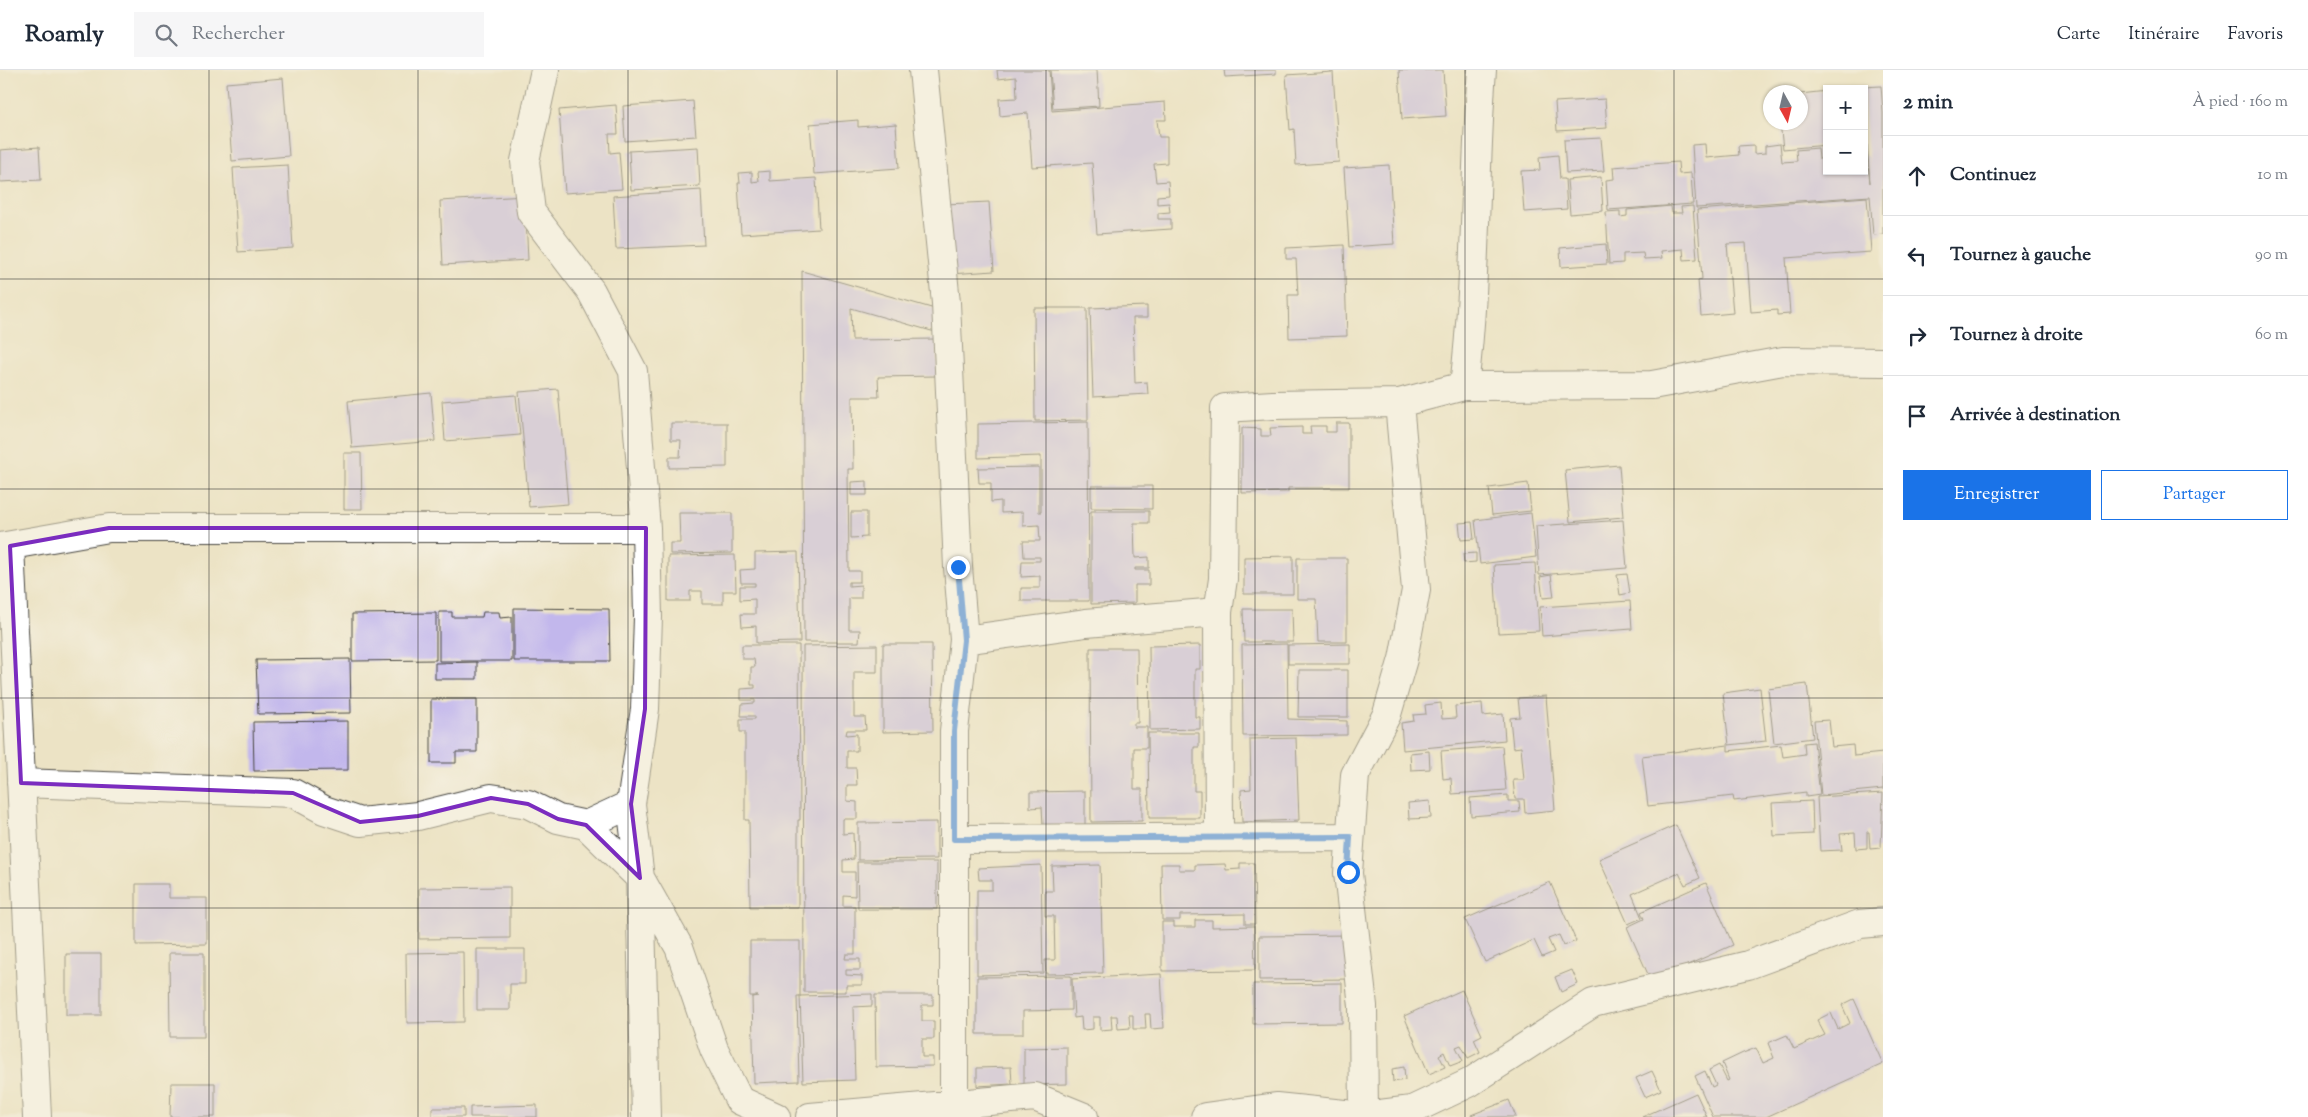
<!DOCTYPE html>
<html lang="fr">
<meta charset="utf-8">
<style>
body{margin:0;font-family:"Sorts Mill Goudy",serif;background:#f6f6f7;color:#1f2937}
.controls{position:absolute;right:15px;top:15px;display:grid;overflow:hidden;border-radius:0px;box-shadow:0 1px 4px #0004}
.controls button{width:45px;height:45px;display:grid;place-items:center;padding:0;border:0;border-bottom:1px solid #e0e1e3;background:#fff;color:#1f2937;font:25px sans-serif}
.compass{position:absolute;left:1763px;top:15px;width:45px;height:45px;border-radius:50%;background:#fff;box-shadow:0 1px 4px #0004;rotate:172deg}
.stop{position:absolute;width:15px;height:15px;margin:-11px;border:4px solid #1a73e8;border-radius:50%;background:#fff}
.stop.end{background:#1a73e8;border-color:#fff;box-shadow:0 1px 5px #0008}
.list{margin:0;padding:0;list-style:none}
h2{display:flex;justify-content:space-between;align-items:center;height:65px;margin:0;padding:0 20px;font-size:21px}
h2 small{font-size:16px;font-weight:400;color:#747a83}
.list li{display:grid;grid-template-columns:32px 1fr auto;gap:15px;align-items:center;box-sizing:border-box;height:80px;padding:0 20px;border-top:1px solid #e0e1e3}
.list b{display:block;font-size:19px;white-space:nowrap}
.list em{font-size:16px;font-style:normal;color:#747a83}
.actions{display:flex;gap:10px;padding:15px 20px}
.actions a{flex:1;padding:11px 0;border:1px solid #1a73e8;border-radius:0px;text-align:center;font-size:18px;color:#1a73e8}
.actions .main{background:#1a73e8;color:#fff}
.icon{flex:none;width:28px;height:28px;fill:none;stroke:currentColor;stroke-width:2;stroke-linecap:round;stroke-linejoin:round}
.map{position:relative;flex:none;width:1883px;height:1047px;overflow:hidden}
header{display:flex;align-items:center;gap:30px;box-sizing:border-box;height:70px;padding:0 25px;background:#fff;border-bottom:1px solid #e0e1e3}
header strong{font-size:24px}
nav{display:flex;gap:28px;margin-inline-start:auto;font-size:18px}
.search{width:350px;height:45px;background:#f6f6f7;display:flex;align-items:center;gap:12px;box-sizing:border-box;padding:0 18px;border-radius:0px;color:#747a83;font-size:19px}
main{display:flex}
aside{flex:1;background:#fff}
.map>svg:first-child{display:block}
</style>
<header>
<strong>Roamly</strong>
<div class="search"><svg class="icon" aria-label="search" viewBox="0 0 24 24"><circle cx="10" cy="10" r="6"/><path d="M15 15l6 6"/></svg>Rechercher</div>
<nav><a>Carte</a><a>Itinéraire</a><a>Favoris</a></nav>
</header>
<main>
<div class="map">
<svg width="1883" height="1047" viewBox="0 0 1883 1047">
<rect width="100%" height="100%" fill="#f7f3e8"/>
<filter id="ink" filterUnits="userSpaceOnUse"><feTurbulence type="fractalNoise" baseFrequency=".02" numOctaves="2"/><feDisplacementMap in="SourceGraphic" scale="10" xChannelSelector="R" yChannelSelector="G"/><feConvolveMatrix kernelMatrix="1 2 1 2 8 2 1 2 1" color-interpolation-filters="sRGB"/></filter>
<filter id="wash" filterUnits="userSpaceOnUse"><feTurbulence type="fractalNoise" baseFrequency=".0096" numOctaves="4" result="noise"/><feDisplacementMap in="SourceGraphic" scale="20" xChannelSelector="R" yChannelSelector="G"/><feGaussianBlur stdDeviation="1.12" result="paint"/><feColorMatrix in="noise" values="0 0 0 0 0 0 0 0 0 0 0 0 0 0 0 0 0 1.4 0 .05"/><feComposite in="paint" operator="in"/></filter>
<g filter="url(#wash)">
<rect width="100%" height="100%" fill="#ece3c5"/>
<g id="blocks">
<path fill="#c2b7ec" d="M997,0H1049L1052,41L1165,32L1166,50H1157L1159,67H1167V93L1154,94L1156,112L1168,111L1169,125L1157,126V134L1169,133L1170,142L1158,143V149H1171V159L1097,164L1092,93L1032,97L1028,43L1000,46L999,29L1017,28L1016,7L998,9Z
M1050,0H1097L1099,36L1053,39Z
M1224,0H1276V4L1225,7Z
M1399,0H1443L1446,46L1402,49Z
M1333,2L1339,92L1296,95L1294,59L1290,60L1286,5Z
M283,8L289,86L232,91L226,13Z
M1881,16L1883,43V164L1873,165L1870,126L1696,138L1692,75L1705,74L1706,88L1739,85L1738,76L1754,75V84L1765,83V76L1780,74L1782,92L1797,91L1796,80L1818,78L1819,89H1827V101H1864V86H1867L1870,113L1863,17Z
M1827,21V75L1783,79L1780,52H1800V24Z
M1605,29L1607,58L1557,61L1555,32Z
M693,31L696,66L625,71L623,36Z
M616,35L618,64H609L610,83L619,82L622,119L565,123L559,40Z
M858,50V57L896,54L899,98L814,104L810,54Z
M1601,68L1604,101L1566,103L1564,70Z
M39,77L41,110L0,112V80Z
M698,77L700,116L631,120L629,81Z
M1558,85L1560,109H1565L1567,139L1524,142L1521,101L1540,100L1539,87Z
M1678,92L1679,104L1691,103L1693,134L1608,140L1606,110L1614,109L1613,97Z
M288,95L293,178L238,182L233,98Z
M1389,95L1394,174L1349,177L1344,98Z
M770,101V111L816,108L819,159L741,164L738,113H740L739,103L752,102V112L759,111L758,102Z
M1601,107L1603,141L1570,144L1567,110Z
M701,120L704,175L616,179L613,126Z
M525,126L528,190L443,195L440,131Z
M1867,127L1871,182L1786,188L1790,244L1777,245V240L1751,242L1746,173L1727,174L1733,243L1701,246L1698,210L1702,209L1697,140Z
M989,132L994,201L950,204L945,134Z
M1671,136L1672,143H1682L1681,137L1693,136L1697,189L1684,190L1683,179L1661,181L1662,188L1644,189L1643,183L1623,184V193L1609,194L1606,142L1620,141V147L1627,146V140Z
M1606,174L1607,194L1561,197L1560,178Z
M1344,175L1347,266L1289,268L1288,225H1298L1296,189H1286V178Z
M802,201L935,239V262L851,238L852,270L937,269V306L878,307L879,327H852L853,399H848L849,501H860V512H849V516L861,515V528H849V560H860L859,572H804Z
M1147,236V248H1133L1135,313L1147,312L1148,324L1093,327L1090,238Z
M1034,238H1087L1088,350L1035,351Z
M558,319L568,434L529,437L519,322Z
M431,323L435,371L352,378L348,331Z
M516,325L520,365L445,371L442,331Z
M1088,352L1089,531H1021V518H1040V506L1021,507L1022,491H1040V487H1024L1023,471H1040L1039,455L1023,456V442L1001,443V431L991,432V413H979L978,398L1039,397V442H1041V386L978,388V354Z
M671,353H727V397L669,398V387H680L681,370H671Z
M1336,353H1349V418H1288V422L1242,423V358L1261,359V366H1271L1270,358L1302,357V364H1311L1310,356H1326V362H1336Z
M344,383H361L362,439H344Z
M1619,395L1623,447L1570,452L1565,400Z
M867,411V425H851V412Z
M1528,413L1531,441L1492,445L1489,418Z
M1091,416H1152V439L1091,438Z
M1091,441H1149V453H1134L1135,488L1149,487V498H1135V500H1149V515H1135V533L1091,534Z
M851,442H867V467L851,468Z
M679,443H732V483L670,484V473H680Z
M1531,443L1536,487L1480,494L1475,450Z
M1623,450L1627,498L1539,505L1536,456Z
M1472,452L1474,469L1461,470L1459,453Z
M798,482L800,572L756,573V556L742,557L741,544H755V529L740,530V516H755V513H741L740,500L755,499V483Z
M1476,483V492L1464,493L1463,484Z
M735,485L736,521H723V534H702V521H690V531H668V486Z
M1293,486V524H1244V487Z
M1297,488H1347V572H1318L1316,529H1297Z
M1535,493L1539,561L1498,563L1494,495Z
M1627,504L1630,523L1620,525L1617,505Z
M1551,505L1554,527L1543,528L1540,507Z
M1630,531L1632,559L1542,566L1540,537Z
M514,538L609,539L610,591H514Z
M1243,539H1292L1293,572H1244Z
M439,542H452V547H482L483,542H499L500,548L512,547V591H439Z
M436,543V590L352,591V544Z
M883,574H932L933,661L883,662Z
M1287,574L1288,649L1347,651V665L1243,666L1242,575Z
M1350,574V594H1288V575Z
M742,575H799L800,750H798V837H750L749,750H745V662H740V649H755V646H741L742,634L755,633V630H741V619L755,618V615H751V597H755L754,589H742Z
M877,575V602H854V647H865L866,660H847L846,665L857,664V681H847V698H856L857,715H847V731L857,732V749H843V764L853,763L854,789L843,790V802H855V826L843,825V836H855V884H846L845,889H860V900H846V905L862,906V915H846V922H804L803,576Z
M1200,575V599H1195V647H1200V659L1150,660L1149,576Z
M1090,578H1137L1138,653H1134V657H1147V678H1134V719H1142V751L1091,752Z
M350,589L351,643L258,644L256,590Z
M477,592V609H435V593Z
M1299,600H1348V647H1298Z
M1807,614L1813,668L1774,673L1768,619Z
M1760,618L1766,671L1729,675L1723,623Z
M1546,626L1555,740L1525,743L1524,729H1515L1513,710H1524L1521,677L1513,678L1510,648L1520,647L1518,628Z
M431,629H477V682H456V693H431Z
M1441,633L1442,649L1456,648L1455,636L1482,633L1483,646L1503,644L1505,670L1403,680L1401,653L1414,651L1413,645L1426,644L1425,635Z
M1829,650L1832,677L1853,675L1854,686L1883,683V719L1821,725L1814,651Z
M348,651V700L254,701L253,652Z
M1148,663H1199V677H1194V721H1200V748H1149Z
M1296,668L1299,750L1242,752L1241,720L1251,719L1250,669Z
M1814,672L1820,725L1806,727V722L1734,731L1733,726L1648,736L1642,686L1728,675V681L1781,675L1783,687L1805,684L1804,673Z
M1502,676L1506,720L1452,724L1451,708L1443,709L1441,681Z
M1429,681L1430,699L1411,700L1410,683Z
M1085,721V755H1043L1042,737L1030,738V722Z
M1883,723L1881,778L1870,779L1869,762H1867V778L1856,779L1855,763L1840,764L1842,780L1820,781L1817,727Z
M1508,725V731H1519L1520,742L1471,746L1470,728Z
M1430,731L1431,748L1409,749L1408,733Z
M1812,731L1813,764L1774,766L1772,733Z
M937,752V789L858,790V753Z
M1676,755L1700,808L1685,815L1679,803L1632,824L1642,848L1628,854L1599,789Z
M857,792H937V839H858Z
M1240,793H1254L1255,854H1245V844L1180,845V850H1162L1161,794H1179V800H1195V795L1225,794L1226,800L1240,799Z
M1041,795L1043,903L977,905V820H992V810H979L978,798Z
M1100,795L1103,903L1046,904L1045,890H1055L1054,846H1045V821H1053L1052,796Z
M1550,812L1576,871L1564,876L1559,865L1548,869L1554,882L1542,887L1534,870L1485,892L1465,849Z
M1706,813L1733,875L1651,911L1627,857L1644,849L1641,842Z
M136,814H169V828H207V874L136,875Z
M510,817V868L419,869V818Z
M1195,850H1212V857L1254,856L1255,900L1162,901V852H1174V857H1195Z
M1351,865V909L1259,910V866Z
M750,871H800V926H797L799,1011L754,1013L752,927L758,926H750Z
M477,879H525V914H510V940H477Z
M463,882L464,952L407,953L406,883Z
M169,883H204V967H170Z
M66,884H101V945H66Z
M1572,900L1578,914L1561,922L1555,907Z
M1161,904L1164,958L1151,959L1150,944H1145L1146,959H1133V945H1129L1130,958L1118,959L1117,946H1111L1112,959L1100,960V947H1093V959L1082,960L1081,947L1074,948L1072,909Z
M1071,906V940L1023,941V964H977V907Z
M1342,913V953L1253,954V914Z
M1462,920L1482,965L1474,969L1480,982L1468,988L1461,975L1456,977L1463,991L1450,996L1444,982L1439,985L1445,997L1429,1004L1404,946Z
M872,924V936L853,937L855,1010L803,1012L800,926Z
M875,925H933V935H922V951H934V969H922V987H933V996L876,997Z
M1854,929L1883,994L1766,1047H1713L1695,1006L1705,1001L1712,1017L1716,1015L1709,1000L1719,995L1727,1011L1729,1010L1722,993L1743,983L1756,978L1763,993L1774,988L1768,973L1787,965L1794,979L1825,965L1817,950L1831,943L1838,959L1850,953L1842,935Z
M1067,977V1014L1024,1015V978Z
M1011,997L1012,1014L977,1016V998Z
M1404,997L1405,1010L1393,1012L1392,999Z
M1652,1001L1661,1020L1645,1027L1636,1008Z
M171,1013H215V1047H170Z
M1696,1023L1707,1047H1642Z
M1509,1030L1516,1047H1472L1471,1045Z
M537,1035V1047H470V1037Z
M432,1038H464V1047H432Z"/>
</g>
</g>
<g filter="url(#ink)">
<use href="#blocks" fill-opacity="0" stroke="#484742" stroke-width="1"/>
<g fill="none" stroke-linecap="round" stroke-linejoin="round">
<defs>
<path id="minor" d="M545,0L525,91L531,142L591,221L633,301L646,458L648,547L645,639L631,734L640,808L646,1047
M923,0L946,233L958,497L964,570L954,661V1034
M1464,316C1477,211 1474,105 1482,0
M10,476L37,1047
M0,477L109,458H646
M964,570L1086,553L1218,542
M21,713L293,723L324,740L360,752L418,746L491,728L528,734L558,749L586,755L640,808L679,877L714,979L739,1030L776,1047
M586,755L631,734
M1219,768L1218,542L1223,509L1225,338L1273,335L1399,333L1464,316L1652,315L1783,291L1883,292
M954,769L1350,767
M810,1047L1035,1027L1084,1047
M1205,1047L1276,1037L1364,1046L1412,1040L1469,1013L1593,933L1748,895L1860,854L1883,852
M1364,1047L1363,936L1348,803L1355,705L1387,644L1403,589L1416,520L1399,333"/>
</defs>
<use href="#minor" stroke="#484742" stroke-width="30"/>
<use href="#minor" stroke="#fff" stroke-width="28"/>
</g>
</g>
<g fill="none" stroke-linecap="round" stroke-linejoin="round" filter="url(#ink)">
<path stroke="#1a73e8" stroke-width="6" d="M958,497L964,570L954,661V769L1350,767L1348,802"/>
</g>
<path d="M0 0H1883V1047H0ZM109,458H646L645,639L631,734L640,808L586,755L558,749L528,734L491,728L418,746L360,752L293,723L21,713L10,476Z" fill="#ece3c5" fill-opacity=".55" fill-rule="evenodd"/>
<path fill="none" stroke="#7b2cbf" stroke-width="4" stroke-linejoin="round" d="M109,458H646L645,639L631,734L640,808L586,755L558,749L528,734L491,728L418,746L360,752L293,723L21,713L10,476Z"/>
<path fill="none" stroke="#2b2b2b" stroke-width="1" stroke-opacity="0.55" d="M209,0V1047M418,0V1047M628,0V1047M837,0V1047M1046,0V1047M1255,0V1047M1465,0V1047M1674,0V1047M0,209H1883M0,419H1883M0,628H1883M0,838H1883"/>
</svg>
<div class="controls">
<button>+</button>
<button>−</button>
</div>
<svg class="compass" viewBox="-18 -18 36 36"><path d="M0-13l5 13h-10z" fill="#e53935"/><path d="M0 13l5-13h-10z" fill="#747a83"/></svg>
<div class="stop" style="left:1348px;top:802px"></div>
<div class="stop end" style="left:958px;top:497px"></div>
</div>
<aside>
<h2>2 min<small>À pied · 160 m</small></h2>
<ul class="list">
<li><svg class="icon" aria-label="ahead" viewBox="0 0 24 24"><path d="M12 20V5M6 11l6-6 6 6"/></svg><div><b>Continuez</b></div><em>10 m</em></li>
<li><svg class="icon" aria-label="left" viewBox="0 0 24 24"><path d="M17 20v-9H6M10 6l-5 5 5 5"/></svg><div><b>Tournez à gauche</b></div><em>90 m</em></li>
<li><svg class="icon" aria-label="right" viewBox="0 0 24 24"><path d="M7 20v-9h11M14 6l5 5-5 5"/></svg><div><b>Tournez à droite</b></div><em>60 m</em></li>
<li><svg class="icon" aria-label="arrive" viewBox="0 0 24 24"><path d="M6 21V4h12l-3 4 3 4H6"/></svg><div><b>Arrivée à destination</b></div></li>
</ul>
<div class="actions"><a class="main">Enregistrer</a><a>Partager</a></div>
</aside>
</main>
